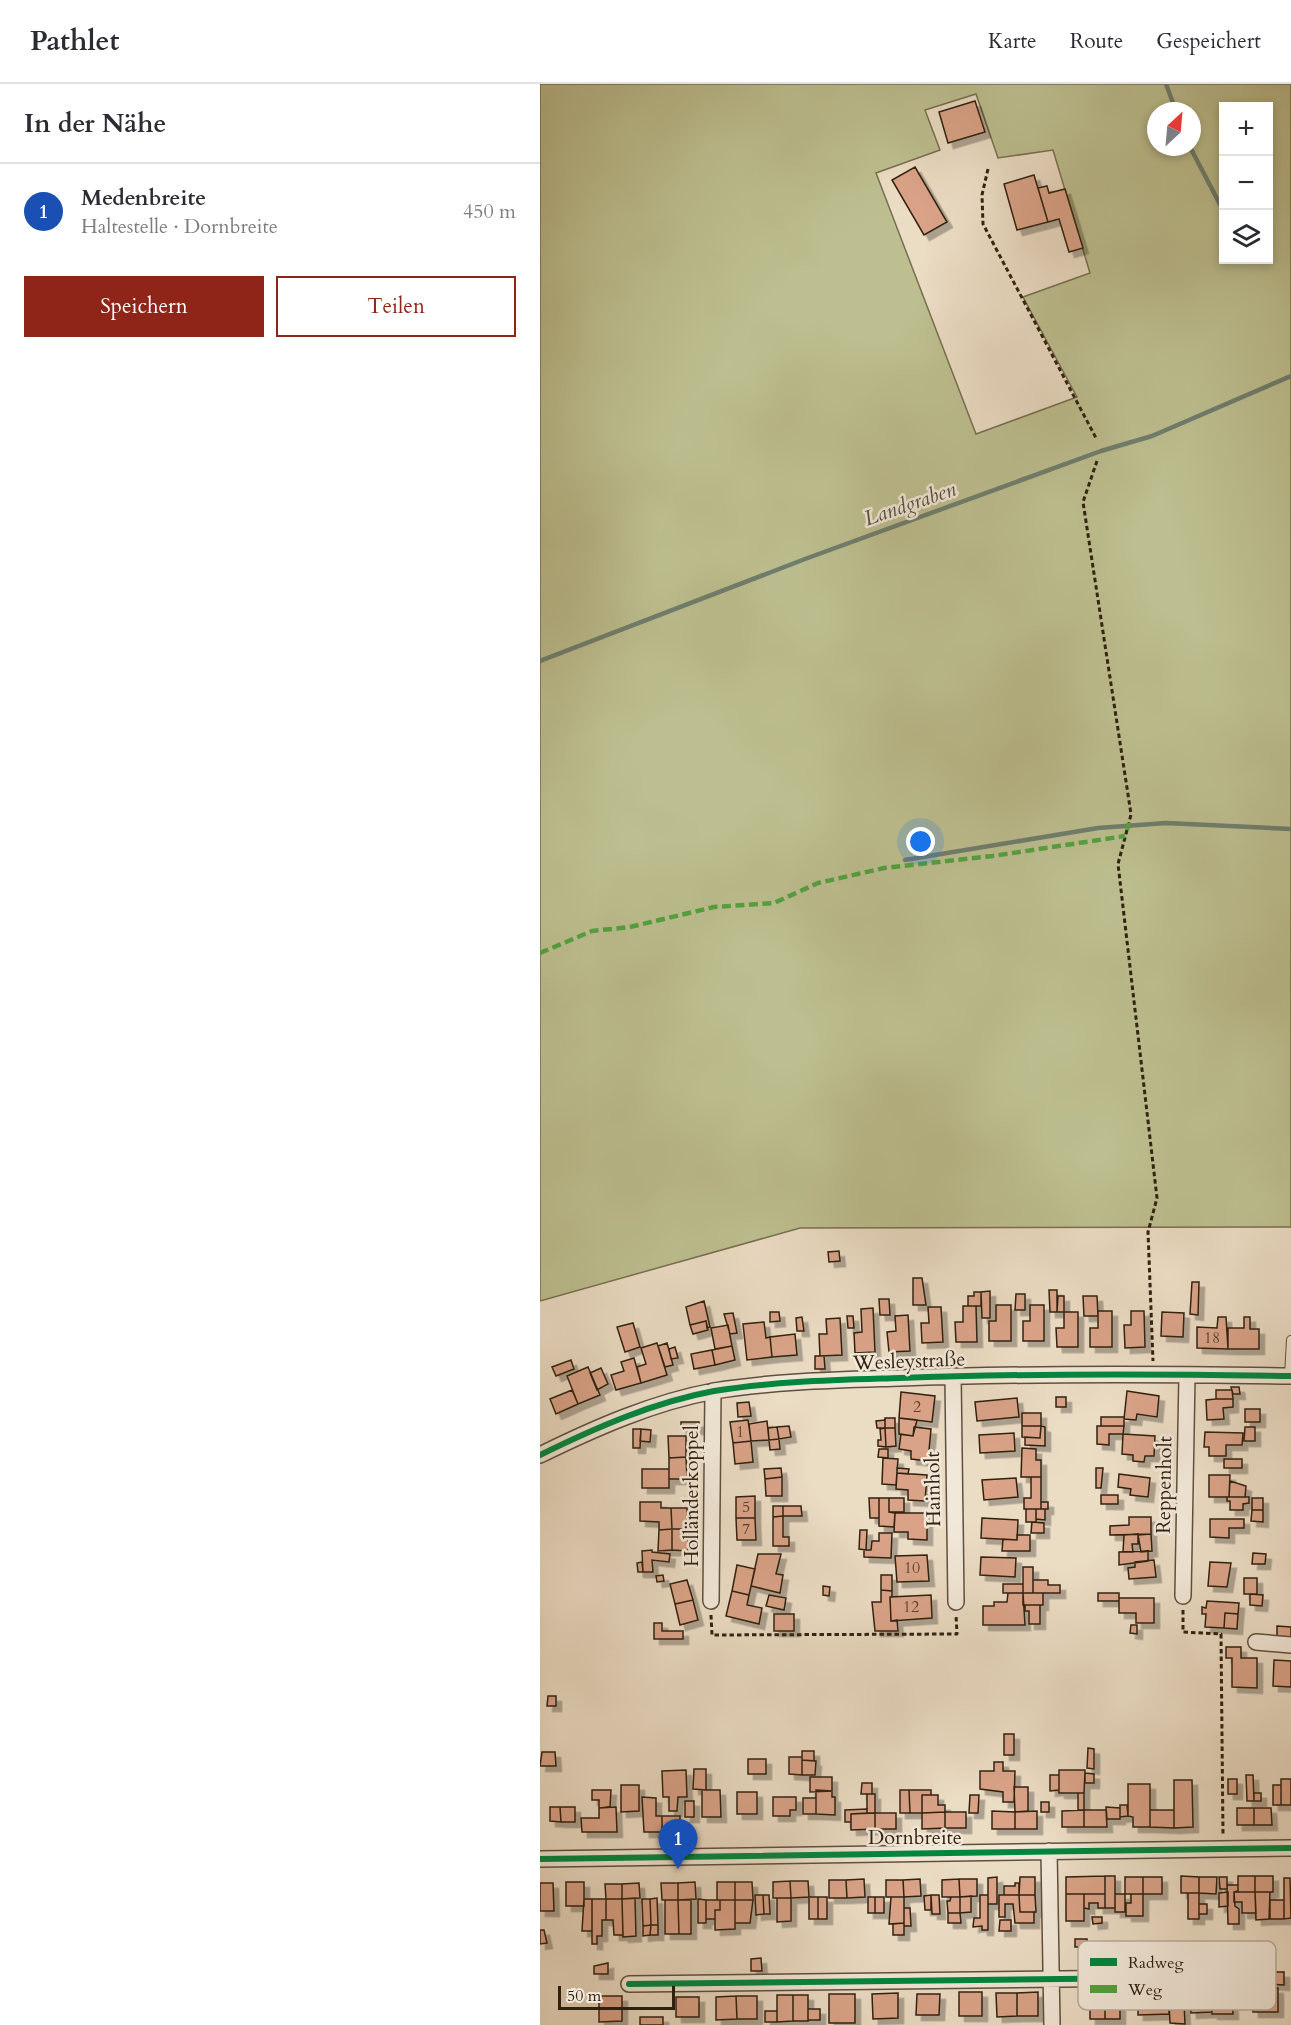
<!DOCTYPE html>
<html lang="de">
<meta charset="utf-8">
<style>
body{margin:0;font-family:Cardo,serif;background:#f2f2f3;color:#2b2b33}
.controls{position:absolute;right:18px;top:18px;display:grid;overflow:hidden;border-radius:0px;box-shadow:0 3px 9px #0003}
.controls button{width:54px;height:54px;display:grid;place-items:center;padding:0;border:0;border-bottom:2px solid #e1e1e2;background:#fff;color:#2b2b33;font:30px sans-serif}
.compass{position:absolute;left:607px;top:18px;width:54px;height:54px;border-radius:50%;background:#fff;box-shadow:0 3px 9px #0003;rotate:26deg}
.scale{position:absolute;left:18px;bottom:15px;width:117px;box-sizing:border-box;padding-left:6px;border:3px solid #30210f;border-top:0;font-size:16px;line-height:21px;white-space:nowrap;color:#30210f;-webkit-text-stroke:4px #f2e8d9;paint-order:stroke}
.you{position:absolute;left:381px;top:758px;width:21px;height:21px;margin:-15px;border:4px solid #fff;border-radius:50%;background:#1a73e8;box-shadow:0 0 0 9px #1a73e833}
.badge{display:grid;place-items:center;width:39px;height:39px;border-radius:50%;background:#8f2418;color:#fff;font-size:20px;font-weight:700}
.pin{position:absolute;translate:-50% -50px;filter:drop-shadow(0 2px 3px #0008)}
.pin::after{content:'';position:absolute;top:32px;width:21px;height:18px;background:inherit;clip-path:polygon(0 0,100% 0,50% 100%)}
.list{margin:0;padding:0;list-style:none}
h2{display:flex;justify-content:space-between;align-items:center;height:78px;margin:0;padding:0 24px;font-size:26px}
h2 small{font-size:20px;font-weight:400;color:#7c7c81}
.list li{display:grid;grid-template-columns:39px 1fr auto;gap:18px;align-items:center;box-sizing:border-box;height:96px;padding:0 24px;border-top:2px solid #e1e1e2}
.list b{display:block;font-size:22px;white-space:nowrap}
.list p{margin:0;font-size:20px;white-space:nowrap;color:#7c7c81}
.list em{font-size:20px;font-style:normal;color:#7c7c81}
.actions{display:flex;gap:12px;padding:18px 24px}
.actions a{flex:1;padding:14px 0;border:2px solid #8f2418;border-radius:0px;text-align:center;font-size:21px;color:#8f2418}
.actions .main{background:#8f2418;color:#fff}
.icon{flex:none;width:33px;height:33px;fill:none;stroke:currentColor;stroke-width:2;stroke-linecap:round;stroke-linejoin:round}
.map{position:relative;flex:none;width:751px;height:1941px;overflow:hidden}
header{display:flex;align-items:center;gap:36px;box-sizing:border-box;height:84px;padding:0 30px;background:#fff;border-bottom:2px solid #e1e1e2}
header strong{font-size:28px}
nav{display:flex;gap:33px;margin-inline-start:auto;font-size:21px}
main{display:flex}
aside{flex:1;background:#fff}
.map>svg:first-child{display:block}
</style>
<header>
<strong>Pathlet</strong>
<nav><a>Karte</a><a>Route</a><a>Gespeichert</a></nav>
</header>
<main>
<aside>
<h2>In der Nähe<small></small></h2>
<ul class="list">
<li><span class="badge" style="background:#1a4fb4">1</span><div><b>Medenbreite</b><p>Haltestelle · Dornbreite</p></div><em>450 m</em></li>
</ul>
<div class="actions"><a class="main">Speichern</a><a>Teilen</a></div>
</aside>
<div class="map">
<svg width="751" height="1941" viewBox="0 0 751 1941">
<defs>
<filter id="shadow"><feDropShadow dx="5.5" dy="5.5" stdDeviation="0" flood-color="#0004"/></filter>
</defs>
<rect width="100%" height="100%" fill="#ebdcc4"/>
<filter id="stains"><feTurbulence type="fractalNoise" baseFrequency=".00333" numOctaves="4"/><feColorMatrix values="0 0 0 0 .2 0 0 0 0 .09 0 0 0 0 .02 0 0 0 .5 -.17"/></filter>
<radialGradient id="worn" r=".72"><stop offset=".6" stop-color="#630" stop-opacity="0"/><stop offset="1" stop-color="#630" stop-opacity=".3"/></radialGradient>
<path fill="#bdbf90" stroke="#767050" stroke-width="1.5" fill-rule="evenodd" d="M0,0H751V1143L260,1144L0,1217ZM436,10L458,74L513,66L550,189L483,213L537,313L436,350L336,89L400,66L385,26ZM684,22H728V176H684ZM616,27H652V63H616Z"/>
<g fill="none" stroke-linecap="round" stroke-linejoin="round">
<path stroke="#6f7e6e" stroke-width="4.5" d="M626,0L636,27
M650,63L684,128
M0,577L265,475L561,367L612,352L751,292
M365,776L558,744L626,739L751,745"/>
</g>
<path fill="#daa388" stroke="#30210f" stroke-width="1.5" filter="url(#shadow)" d="M435,17L445,48L408,59L399,28Z
M375,83L407,138L384,151L352,96Z
M494,91L508,138L477,146L464,100Z
M507,102L509,109L525,105L543,164L529,168L519,135L508,138L498,104Z
M299,1167L300,1177L289,1178L288,1168Z
M373,1194H382L386,1221H373Z
M652,1198H659L658,1231L650,1230Z
M509,1206H517V1228H510Z
M450,1207V1234H442L441,1208Z
M434,1208H441V1222H428V1212H434Z
M476,1210H485V1226H475Z
M518,1212H524V1228H517Z
M543,1212H557L558,1232H544Z
M339,1215H349L350,1231H340Z
M164,1217L170,1243L167,1244L166,1237L150,1241L146,1223Z
M456,1221H471V1257H449V1237H456Z
M490,1221H504V1257H483V1237H490Z
M423,1222H436L437,1258H416L415,1238H423Z
M388,1223H401L403,1258L382,1259L381,1239H389Z
M333,1224L335,1268L315,1269L314,1249L322,1248L321,1225Z
M558,1227H572V1263H550V1244H558Z
M591,1227H604L605,1263L585,1264L584,1241H591Z
M230,1228H239L240,1237L230,1238Z
M524,1228H538V1263H517L516,1244H524Z
M622,1228L644,1229L643,1253L621,1252Z
M193,1229L197,1249L190,1250L184,1230Z
M368,1231L370,1267L349,1268L347,1248L356,1247L355,1232Z
M307,1232H313L314,1244H308Z
M262,1233L264,1247H257L256,1234Z
M678,1233H686L688,1265L657,1264V1243L677,1244Z
M704,1233H710V1245H719V1265H688V1244H704Z
M300,1234L302,1271L280,1272L279,1250H287L286,1235Z
M166,1237L168,1246L153,1250L150,1241Z
M224,1238L226,1254L230,1253L232,1273L207,1276L203,1240Z
M93,1239L100,1263L85,1268L77,1243Z
M188,1241L192,1262L175,1265L171,1244Z
M255,1250L257,1271L232,1273L230,1253Z
M117,1259L127,1291L101,1299L97,1283L106,1280L101,1264Z
M127,1259L133,1281L125,1283L118,1262Z
M192,1262L195,1276L175,1281L172,1266Z
M135,1263L138,1274L131,1275L129,1265Z
M172,1266L175,1281L154,1285L151,1270Z
M275,1272H284L285,1285H275Z
M94,1274L101,1299L76,1306L71,1291L84,1287L81,1278Z
M31,1276L34,1285L16,1292L12,1283Z
M48,1283L60,1311L38,1320L27,1292Z
M61,1284L68,1300L57,1306L50,1289Z
M691,1303H699L700,1310H693Z
M32,1306L38,1320L16,1330L10,1315Z
M676,1306H692L693,1315H676Z
M587,1307L619,1312L617,1333L597,1330L596,1336L584,1335Z
M361,1308L395,1312L392,1338L359,1334Z
M516,1313H526V1323H516Z
M477,1314L479,1333L437,1337L435,1318Z
M676,1315H693V1323L683,1324L684,1335L667,1336L666,1316Z
M209,1318L211,1332L198,1333L197,1319Z
M705,1325H720V1338H705Z
M482,1329H501V1342H482Z
M561,1333H584V1342H561Z
M345,1334H355V1344H345Z
M359,1334L377,1336L373,1352L359,1350Z
M208,1336L211,1357L193,1359L190,1338Z
M345,1336V1344H337L336,1337Z
M227,1337L229,1356L211,1357L209,1340Z
M141,1338H159V1345H141Z
M249,1342L251,1353L239,1355L237,1343Z
M482,1342H501L500,1354L482,1353Z
M501,1342L505,1343V1362L485,1361V1353L500,1354Z
M557,1342H584L583,1350H569V1361L557,1360Z
M237,1343L239,1355L229,1356L228,1344Z
M374,1343L391,1345L388,1377L371,1375V1367L359,1365L361,1350L373,1352Z
M705,1343H715V1357H704Z
M345,1344H355L356,1362L346,1363Z
M345,1344L346,1363L338,1362V1356H341L340,1345Z
M93,1345H101L100,1364H93Z
M101,1345L111,1346L110,1358L100,1357Z
M665,1348L703,1349L702,1361H686V1372H669V1363H664Z
M474,1349L475,1367L440,1369L439,1351Z
M583,1350L615,1352L614,1372H605L604,1378L593,1377V1371L582,1370Z
M128,1352H146V1373L129,1374Z
M239,1355L240,1365L230,1366L229,1356Z
M211,1357L213,1378L195,1380L193,1359Z
M482,1364L496,1365V1376H501V1393H481Z
M339,1365H348V1374L338,1373Z
M146,1373L147,1395H129V1374Z
M343,1374L358,1375L356,1401L342,1400Z
M684,1375H702V1384H684Z
M241,1384L242,1393L225,1395L224,1385Z
M357,1384L369,1385L368,1390L357,1389Z
M556,1384H563L561,1404H556Z
M102,1385H129V1404H102Z
M357,1389L387,1391L385,1417L368,1416V1406L356,1405Z
M579,1390L610,1394L608,1413L590,1411L591,1405L578,1403Z
M669,1391H690L689,1413H669Z
M242,1393V1412H226L225,1395Z
M491,1393H501V1425H484V1414H491Z
M476,1394L478,1413L444,1416L442,1396Z
M690,1397L706,1402L705,1413H689Z
M561,1411H578V1420H561Z
M215,1412V1434H196V1413Z
M687,1413H709V1419L703,1420V1426H690V1417H687Z
M329,1414H339V1434H330Z
M339,1414H349V1428L355,1429L354,1443L339,1442Z
M349,1414H364V1428H349Z
M712,1414H723V1426H712Z
M100,1418H121V1424H131L132,1445L119,1446V1438L100,1437Z
M501,1418H508V1425H501Z
M233,1422H243V1432L233,1433Z
M243,1422H261L262,1432H243Z
M131,1424H147L148,1445H132Z
M486,1425H496V1438H486Z
M496,1425H505V1436L496,1435Z
M712,1426H723V1438L711,1437Z
M355,1429H387V1456L368,1455V1448H354Z
M243,1432V1453H249V1462H233V1433Z
M589,1433H611V1450L570,1451V1442L589,1441Z
M196,1434H215L216,1456H197Z
M442,1434L478,1436L477,1456L441,1454Z
M670,1435H704V1444H689V1454L670,1453Z
M492,1438L504,1439V1449H491Z
M132,1445H148V1467L132,1466Z
M132,1445V1466L118,1467L119,1446Z
M320,1446H327L326,1466L319,1465Z
M339,1449H352L351,1474L324,1473V1466H331L332,1457H339Z
M598,1450V1460H592L593,1468H583L584,1451Z
M611,1450L612,1467L601,1468L598,1451Z
M477,1451H490V1467H462L463,1455L477,1456Z
M112,1466V1468L130,1470L129,1478L112,1476L113,1488H103L102,1467Z
M608,1467V1477L579,1481V1468Z
M713,1469L726,1470L725,1480H712Z
M218,1470H241L236,1490L243,1491L240,1509L211,1502Z
M387,1471L389,1497L357,1498L355,1472Z
M441,1473L476,1474L475,1493L440,1491Z
M614,1476L616,1493L589,1495L588,1484L595,1483V1478Z
M102,1478L103,1488H98L97,1479Z
M670,1478L691,1479L687,1503L668,1502Z
M197,1481L215,1485L209,1511L192,1507Z
M483,1483H493V1509H483Z
M123,1491L124,1497L117,1498L116,1492Z
M341,1491H352V1507L341,1506Z
M704,1494H717V1510H704Z
M147,1496L153,1516L135,1520L130,1500Z
M493,1496H508V1501H520V1509H493Z
M463,1500H483V1509H463Z
M283,1502L290,1503L289,1512L283,1511Z
M341,1506L352,1507V1513H350L351,1537L357,1536L358,1547H335L332,1518H341Z
M192,1507L209,1511L207,1521L222,1524L219,1540L186,1532Z
M468,1509H483L485,1541H443V1522H454V1518H467Z
M483,1509H503V1521H483Z
M558,1509H579V1517H558Z
M710,1510L723,1511L722,1522L710,1521Z
M229,1511L246,1514L244,1526L226,1522Z
M391,1511L392,1534L351,1537L350,1513Z
M579,1514H614V1539H596V1529H579Z
M153,1516L158,1536L140,1541L135,1520Z
M667,1517L699,1519L698,1530L685,1529L684,1544L665,1543L666,1530H662V1523L666,1524Z
M485,1521H500V1540H489V1527H485Z
M685,1529L698,1530L697,1545L684,1544Z
M234,1530H254V1547H234Z
M114,1539H122V1547H143V1555H114Z
M591,1541H597V1550L590,1549Z
M737,1542L751,1543V1553H737Z
M686,1563H701V1574H717V1604L692,1603V1574H686Z
M734,1576L751,1577V1603L733,1602Z
M8,1612H16V1622H7Z
M464,1650H474V1671H464Z
M548,1664L554,1665V1685L547,1684Z
M262,1667H274V1677L262,1676Z
M2,1668H15L16,1682H0Z
M249,1673H262V1691L249,1690Z
M208,1675H226V1690H208Z
M262,1676L276,1677L275,1691H262Z
M454,1678H463V1687H475L474,1718H463V1708L440,1705V1687H454Z
M154,1685H166V1706L153,1705Z
M146,1686L147,1713H138L137,1727H129V1713H123L122,1687Z
M519,1686H545L544,1709H519Z
M545,1689L554,1690V1699H545Z
M510,1691H519V1706L510,1707Z
M706,1691H713L714,1717H707Z
M270,1693H292V1707L270,1708Z
M688,1695H697V1710H688Z
M741,1695H751V1721H741Z
M634,1696H652L653,1743L634,1744Z
M322,1699H332V1710H321Z
M588,1700H610V1743H593V1733L588,1732Z
M81,1701H99V1727L81,1728Z
M733,1701H741V1721H733Z
M474,1703H488V1727L475,1728Z
M52,1706H71L70,1723L59,1724V1716H52Z
M162,1706H180L181,1733H162Z
M276,1706L292,1707V1713H295V1731L276,1730Z
M360,1706H369L370,1729H360Z
M369,1706H391V1711H382V1729H370Z
M197,1708H217V1730H197Z
M538,1709H544V1726H538Z
M714,1709H721V1717H714Z
M327,1710H335V1729H327Z
M382,1711H398V1721H405V1728L382,1729Z
M430,1711H439L438,1729H429Z
M102,1713L116,1714V1732H122V1748H104Z
M233,1713H256V1726H250V1732H233Z
M263,1714H276V1730H263Z
M145,1717H154V1733H145Z
M501,1718H509V1728H501Z
M580,1721H587L588,1732L580,1733Z
M10,1723H20L21,1738L10,1737Z
M20,1723H35V1738H21Z
M76,1723L77,1748H42L41,1734H59V1724Z
M566,1723L580,1724V1735H567Z
M697,1724H714V1741H697Z
M714,1724H731L732,1741H714Z
M327,1725V1729L311,1730V1738H305V1726Z
M544,1726H566L567,1743H544Z
M544,1726V1743H522V1727Z
M610,1726H634V1744L610,1743Z
M452,1727L475,1728V1745H452Z
M497,1727V1745H475V1728Z
M405,1728H426V1744H405Z
M405,1728V1744L382,1745V1729Z
M335,1729H356V1745H335Z
M335,1729V1745L311,1746V1730Z
M122,1732H140V1748H122Z
M565,1792H575V1824H565Z
M565,1792V1810H526V1793Z
M641,1792L659,1793V1809H641Z
M698,1792H715V1808H698Z
M715,1792H733V1808H715Z
M457,1793V1820H448V1794Z
M480,1793H495V1811H479Z
M585,1793H603V1810H585Z
M603,1793H622V1810H603Z
M659,1793H677L676,1810L659,1809Z
M679,1793H687V1805H680Z
M744,1794H750L751,1834L744,1835Z
M324,1795L325,1813L307,1814L306,1796Z
M380,1795L381,1812L364,1813L363,1796Z
M419,1795H437V1812L420,1813Z
M419,1795L420,1813H402V1796Z
M289,1796H306L307,1814H289Z
M346,1796H363L364,1813H346Z
M250,1797H268L269,1813L251,1814Z
M250,1797L251,1814H233V1798Z
M26,1798H44V1822H26Z
M155,1798L156,1815L138,1816V1799Z
M177,1798H195V1816H177Z
M195,1798H212L213,1816H195Z
M0,1799H13L14,1827H0Z
M99,1799L100,1814L82,1815V1800Z
M121,1799H138V1816H122Z
M475,1799H479V1811H464V1802H475Z
M65,1800H82V1815H66Z
M687,1801H698V1807L694,1808L695,1822L699,1825V1840H688Z
M688,1808V1822L679,1823V1809Z
M694,1808H715L716,1829H702V1818H694Z
M715,1808H730L729,1835L716,1836Z
M648,1809H659V1835H648Z
M526,1810H544V1837H526Z
M544,1810H565V1824H558V1819H549V1825L544,1824Z
M575,1810H585V1828H575Z
M591,1810H603V1832H586V1819H591Z
M215,1811H223L224,1830L216,1831Z
M223,1811H229L230,1830H224Z
M391,1811V1826H385L384,1812Z
M391,1811H399L400,1830H392Z
M440,1811H448V1846H442V1842L433,1843L434,1834H440Z
M459,1811H479L480,1828H494V1839H475L473,1820H465V1833H459Z
M479,1811H495L496,1828H480Z
M431,1812V1828L420,1829V1813Z
M269,1813H278V1835H269Z
M278,1813H287V1835H278Z
M328,1813H335V1829H328Z
M335,1813H344V1829H335Z
M351,1813H364V1839L349,1840Z
M411,1813H420V1829H408L407,1817H410Z
M95,1814L96,1852L83,1853L82,1815Z
M117,1814L118,1841H111L110,1815Z
M237,1814H251V1837L237,1838Z
M44,1815H52V1847H42Z
M52,1815H66V1836H62V1852H57V1860H52Z
M66,1815H82L83,1851H74L73,1836H66Z
M102,1815H110L111,1841L103,1842Z
M158,1815L166,1816V1839H158Z
M125,1816H138L139,1850H125Z
M138,1816H151V1850H139Z
M166,1816H180V1826H175V1835H166Z
M180,1816H195V1845L175,1846V1826H180Z
M195,1816H213L210,1839H195Z
M730,1816H744V1835H730Z
M659,1820H667V1830H659Z
M364,1824H370L371,1842H364Z
M408,1829H420L421,1839H408Z
M552,1833H562V1839L553,1840Z
M460,1836H471V1847H459Z
M364,1839V1851H353V1840Z
M111,1841L110,1851L103,1852V1842Z
M111,1841H118V1851H110Z
M0,1846H4L7,1859L0,1860Z
M535,1855H547L548,1863H535Z
M221,1874L222,1887H211V1875Z
M68,1879V1890H54V1882Z
M728,1888H744V1901L728,1900Z
M713,1904H738V1928H713Z
M598,1906H629V1930L598,1931Z
M650,1906H671L672,1928L651,1929Z
M550,1907L565,1908V1935H550Z
M580,1907V1935H565V1908Z
M692,1907L693,1930H672L671,1908Z
M419,1908H442V1932H419Z
M498,1908V1932H477V1909Z
M358,1909V1934L333,1935L332,1910Z
M456,1909H477V1932L457,1933Z
M289,1910H315V1939H289Z
M377,1910H400L399,1931H376Z
M237,1911H253V1937L237,1938Z
M253,1911H268V1937H253Z
M59,1912H82V1937L59,1938Z
M196,1912H217V1935H197Z
M196,1912L197,1935L176,1936V1913Z
M136,1913H159V1933H136Z
M629,1918L644,1919L645,1940L630,1939Z
M268,1925H280V1936H268Z
M225,1927H237V1938H225Z
M100,1933H123V1941H100Z"/>
<g fill="none" stroke-linecap="round" stroke-linejoin="round">
<defs>
<path id="lane" d="M749,1292L751,1256"/>
<path id="street" d="M413,1292L416,1518
M0,1371C55,1344 114,1318 174,1307C236,1297 298,1296 360,1294C490,1289 621,1290 751,1292
M643,1512L647,1291
M171,1517L173,1307
M716,1558L751,1561
M509,1767L512,1941
M0,1775L751,1764
M89,1900L700,1893"/>
</defs>
<use href="#lane" stroke="#5f503c" stroke-width="10"/>
<use href="#street" stroke="#5f503c" stroke-width="18"/>
<path stroke="#30210f" stroke-width="3" stroke-dasharray="4.5 3" stroke-linecap="butt" d="M448,85L442,111L443,140L556,354
M557,377L543,418L591,730L589,739
M587,746L578,780L617,1114L608,1148L613,1277
M643,1526V1548L681,1550L683,1751
M171,1531L172,1551L417,1550L416,1531"/>
<use href="#lane" stroke="#f2e8d9" stroke-width="8"/>
<use href="#street" stroke="#f2e8d9" stroke-width="15"/>
<path stroke="#52a23f" stroke-width="4.5" stroke-dasharray="9 4.5" stroke-linecap="butt" d="M587,746L589,739
M0,869L52,847L90,843L174,823L234,819L278,799L344,784L453,772L585,752"/>
<defs>
<path id="cycleway" d="M0,1371C55,1344 114,1318 174,1307C236,1297 298,1296 360,1294C490,1289 621,1290 751,1292
M0,1775L751,1764
M89,1900L700,1893"/>
</defs>
<use href="#cycleway" stroke="#f2e8d9" stroke-width="10"/>
<use href="#cycleway" stroke="#00873e" stroke-width="6"/>
</g>
<g text-anchor="middle" dominant-baseline="central" stroke-width="5" stroke-linejoin="round" paint-order="stroke">
<g font-size="16" fill="#5a422d">
<text x="672" y="1254">18</text>
<text x="377" y="1323">2</text>
<text x="200" y="1348">1</text>
<text x="206" y="1423">5</text>
<text x="206" y="1445">7</text>
<text x="372" y="1484">10</text>
<text x="371" y="1523">12</text>
</g>
<g font-size="20" fill="#30210f" stroke="#f2e8d9">
<text transform="translate(369 1277) rotate(-2)">Wesleystraße</text>
<text transform="translate(624 1401) rotate(-89)">Reppenholt</text>
<text transform="translate(393 1405) rotate(-91)">Hainholt</text>
<text transform="translate(151 1412) rotate(-90)">Holländerkoppel</text>
<text x="375" y="1753">Dornbreite</text>
</g>
<g font-size="21" font-style="italic" fill="#50503f" stroke="#f2e8d9">
<text transform="translate(370 420) rotate(-19)">Landgraben</text>
</g>
</g>
<rect x="538" y="1857" width="198" height="69" rx="9" fill="#f2e8d9" stroke="#b8ac9c" stroke-width="1.5"/>
<rect x="550" y="1874" width="27" height="8" fill="#00873e"/>
<rect x="550" y="1901" width="27" height="8" fill="#52a23f"/>
<g font-size="16" fill="#30210f">
<text x="588" y="1884">Radweg</text>
<text x="588" y="1911">Weg</text>
</g>
<rect width="100%" height="100%" filter="url(#stains)"/>
<rect width="100%" height="100%" fill="url(#worn)"/>
</svg>
<div class="controls">
<button>+</button>
<button>−</button>
<button><svg class="icon" aria-label="layers" viewBox="0 0 24 24"><path d="M12 4l9 5-9 5-9-5zM3 14l9 5 9-5"/></svg></button>
</div>
<svg class="compass" viewBox="-18 -18 36 36"><path d="M0-13l5 13h-10z" fill="#e53935"/><path d="M0 13l5-13h-10z" fill="#7c7c81"/></svg>
<div class="scale">50 m</div>
<div class="you"></div>
<div class="pin badge" style="left:138px;top:1785px;background:#1a4fb4">1</div>
</div>
</main>
